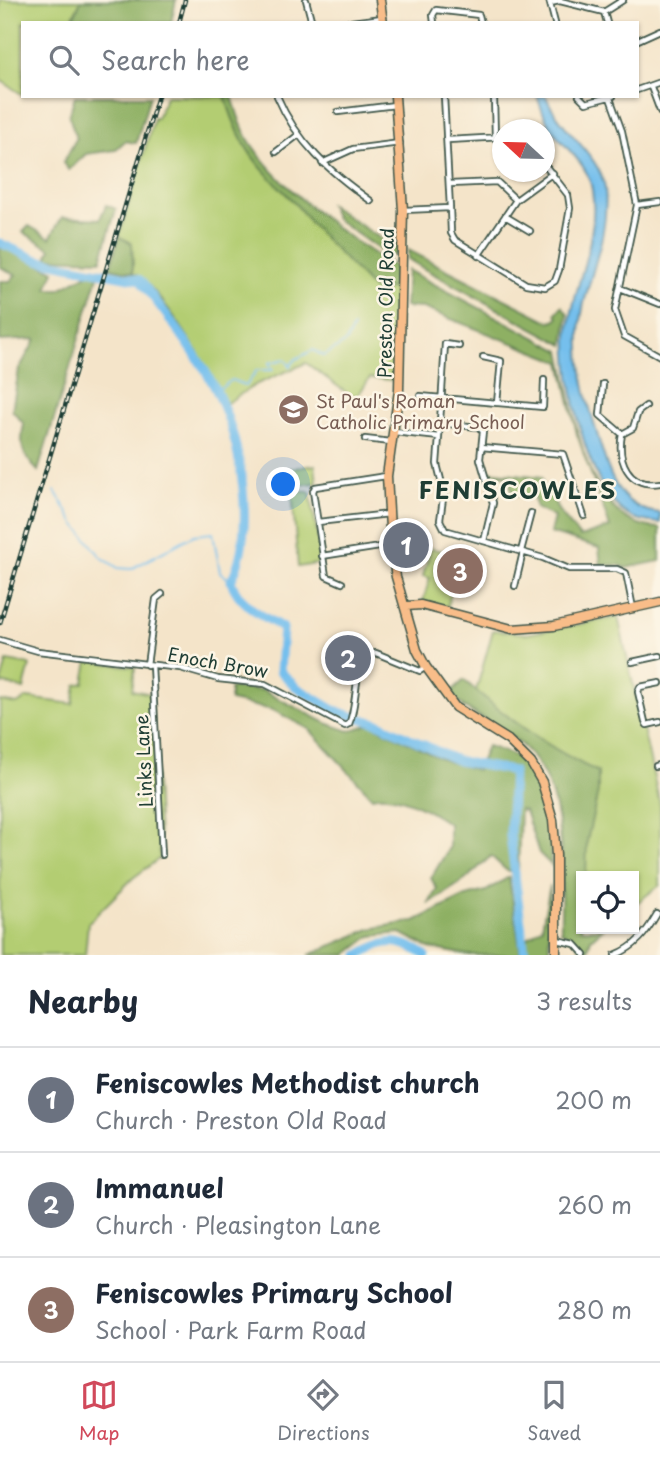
<!DOCTYPE html>
<meta charset="utf-8">
<style>
body{margin:0;font-family:"Playpen Sans",sans-serif;background:#f2f2f3;color:#1f2937}
.controls{position:absolute;right:21px;bottom:21px;display:grid;overflow:hidden;border-radius:0px;box-shadow:0 2px 5px #0004}
.controls button{width:63px;height:63px;display:grid;place-items:center;padding:0;border:0;border-bottom:2px solid #e0e1e3;background:#fff;color:#1f2937;font:35px sans-serif}
.compass{position:absolute;left:492px;top:119px;width:63px;height:63px;border-radius:50%;background:#fff;box-shadow:0 2px 5px #0004;rotate:292deg}
.you{position:absolute;left:284px;top:485px;width:24px;height:24px;margin:-18px;border:5px solid #fff;border-radius:50%;background:#1a73e8;box-shadow:0 0 0 10px #1a73e833}
.badge{display:grid;place-items:center;width:46px;height:46px;border-radius:50%;background:#d1495b;color:#fff;font-size:23px;font-weight:700}
.pin{position:absolute;translate:-50% -50%;border:4px solid #fff;box-shadow:0 2px 7px #0006}
.list{margin:0;padding:0;list-style:none}
h2{display:flex;justify-content:space-between;align-items:center;height:91px;margin:0;padding:0 28px;font-size:30px}
h2 small{font-size:23px;font-weight:400;color:#747a83}
.list li{display:grid;grid-template-columns:46px 1fr auto;gap:21px;align-items:center;box-sizing:border-box;height:105px;padding:0 28px;border-top:2px solid #e0e1e3}
.list b{display:block;font-size:26px;white-space:nowrap}
.list p{margin:0;font-size:23px;white-space:nowrap;color:#747a83}
.list em{font-size:23px;font-style:normal;color:#747a83}
.icon{flex:none;width:38px;height:38px;fill:none;stroke:currentColor;stroke-width:2;stroke-linecap:round;stroke-linejoin:round}
.map{position:relative;flex:none;width:660px;height:955px;overflow:hidden}
.search{position:absolute;background:#fff;box-shadow:0 2px 5px #0004;left:21px;right:21px;top:21px;height:77px;display:flex;align-items:center;gap:18px;box-sizing:border-box;padding:0 24px;border-radius:0px;color:#747a83;font-size:26px}
.sheet{height:406px;background:#fff}
nav{display:flex;justify-content:space-around;align-items:center;box-sizing:border-box;height:98px;border-top:2px solid #e0e1e3;background:#fff;font-size:19px;color:#747a83}
nav a{display:grid;justify-items:center;gap:4px}
nav .on{color:#d1495b}
.map>svg:first-child{display:block}
</style>
<div class="map">
<svg width="660" height="955" viewBox="0 0 660 955">
<rect width="100%" height="100%" fill="#fcf5e5"/>
<filter id="ink" filterUnits="userSpaceOnUse"><feTurbulence type="fractalNoise" baseFrequency=".0143" numOctaves="2"/><feDisplacementMap in="SourceGraphic" scale="14" xChannelSelector="R" yChannelSelector="G"/><feConvolveMatrix kernelMatrix="1 2 1 2 8 2 1 2 1" color-interpolation-filters="sRGB"/></filter>
<filter id="wash" filterUnits="userSpaceOnUse"><feTurbulence type="fractalNoise" baseFrequency=".00686" numOctaves="4" result="noise"/><feDisplacementMap in="SourceGraphic" scale="28" xChannelSelector="R" yChannelSelector="G"/><feGaussianBlur stdDeviation="1.57" result="paint"/><feColorMatrix in="noise" values="0 0 0 0 0 0 0 0 0 0 0 0 0 0 0 0 0 1.4 0 .05"/><feComposite in="paint" operator="in"/></filter>
<g filter="url(#wash)">
<rect width="100%" height="100%" fill="#f4e4c9"/>
<path fill="#b3cd72" stroke="#698553" stroke-width="2" d="M0,0H81L70,23H23V95L0,80Z
M166,96H225C233,121 242,145 259,165C275,185 297,201 310,223L373,289L381,292L396,285L392,380L370,378L358,395L351,396L306,363L257,384L225,404C212,372 161,288 133,273L132,243L119,237L154,118H157Z
M315,465L317,483L292,486L289,469Z
M292,491L310,492L322,563L298,567Z
M431,548L460,557L459,560L441,556L436,570L456,577L447,607L423,601L430,578L423,576Z
M618,617L660,805V885L634,905V876H581V929H603L591,939L587,953L582,952L575,940L561,931C560,879 569,788 526,749C508,733 483,721 463,707L476,691L493,630L527,634Z
M7,661L30,665L24,689L1,683Z
M88,661L135,667L132,690L151,694L160,858L133,878L88,923L85,955H0V701L17,704L27,698L73,704L76,685L84,683Z"/>
<path fill="#8eb064" stroke="#56764c" stroke-width="2" d="M81,0H176L171,23H72Z
M75,96H150L136,143L125,141L115,150L86,154L69,170L63,163L76,139L69,115Z
M225,96H232C236,109 240,125 247,137C274,184 348,240 396,267V285L381,292L373,289L310,223C297,201 275,185 259,165C242,145 233,121 225,96Z
M106,205L116,209L101,260L47,258L51,249L23,232L29,226L50,238L62,217L100,219Z
M330,205L383,240L397,242V254L388,256L336,219Z
M119,237L132,243L133,273L110,268Z
M0,248H9L54,271L47,289H60L91,272L98,276L38,471C22,455 19,446 24,424L12,410L19,369L36,339L0,341V281H10L16,275L0,267Z
M408,250L550,322L558,318L556,313L562,306L568,314L564,345L424,269L408,259Z
M407,270L561,351C574,408 582,527 660,528V561L626,568L619,565H601L599,548L550,533L554,517L536,508L534,497L513,495L508,476L487,475L486,471L542,477L543,487L548,486L558,510L580,537L610,527L577,434L561,362L423,308L405,307Z
M464,680C503,715 550,749 598,772V792L587,841L586,876H581V929H602L591,939L586,952H582L575,939L561,931C560,869 571,795 524,747C506,729 478,717 457,701L451,692Z
M230,688L262,690L326,723L349,731L371,724L447,761L477,770L487,746C501,751 516,754 527,764C547,782 550,839 551,865L539,853L525,811L520,809L518,874L506,870L491,856L465,880L428,904L437,889L431,878L449,848V824C430,811 396,791 372,797L309,729L273,710L230,701Z
M509,877L521,955H468L429,948L401,933L371,936L346,955H309L370,929L415,921L466,896L486,891Z
M550,885L549,955H527L526,939L542,927Z"/>
<path fill="#74bfed" stroke="#4a7e90" stroke-width="2" d="M537,96H546C559,130 601,155 605,189C609,230 594,264 584,303C572,356 587,402 603,453C612,484 625,510 660,513V523C646,522 632,520 621,510C586,480 565,380 568,336C572,286 600,242 592,190C588,163 567,151 552,130C545,120 541,108 537,96Z"/>
<g fill="none" stroke-linecap="round" stroke-linejoin="round">
<path stroke="#74bfed" stroke-width="2" d="M216,391L232,380L246,386L257,370H273L269,363L285,359L290,366L296,359L313,350L324,356L346,342L353,327
M55,491L73,521L101,557L118,568L131,569L194,535L213,533L220,572L231,581"/>
<path stroke="#74bfed" stroke-width="9" d="M0,243L38,260L140,280C166,315 196,351 216,390C241,441 257,530 231,581C239,605 263,616 283,628L280,671L296,687L336,711L380,724L458,761L513,771L510,835L525,955
M359,955C385,939 398,938 425,955"/>
</g>
</g>
<g filter="url(#ink)">
<g fill="none" stroke-linecap="round" stroke-linejoin="round">
<defs>
<path id="street" d="M306,0L312,23
M549,0L555,23
M550,3L560,1L604,12L623,0
M604,12L607,23
M344,23L382,18
M434,23L433,15L436,10L479,15L481,23
M638,40L660,30
M651,87L660,111
M637,90L660,82
M277,96C297,143 330,172 371,201
M444,96L450,208
M494,96L495,138
M579,96L586,103L613,96
M610,98L622,131L637,205
M338,112L395,105
M448,140L503,137
M276,152L297,136
M322,163L353,149L400,143
M450,184L497,182L516,200
M660,202L637,205L615,310L624,336L660,356
M404,210L450,208L451,233L455,240L526,284L545,287L555,281L559,270L570,208L568,195L544,164
M505,216L530,231
M478,256L516,200L553,173
M620,288L660,304
M603,384L600,415L622,434C617,460 628,488 660,483
M420,396L497,403L501,361L483,357
M498,403L543,407L544,380
M440,423L478,427L483,431L480,459L493,503L484,541
M394,432L439,437L437,464L444,492L440,520L445,530L543,558L569,569H617L626,573L633,608
M622,434L633,428L638,412L646,406
M439,437L445,344L459,346
M365,439L391,442
M481,447L563,454L584,516
M318,522L389,514
M521,551L531,513
M322,556L386,546
M342,583L326,576L313,491L315,487L386,476
M515,586L523,552
M0,640L38,651L180,668L218,679L265,684L345,726L349,724C358,704 353,668 368,654L376,653L420,671L426,667
M632,662L660,656
M147,665L156,599L162,594
M152,665L162,855
M660,683L640,687L638,692L645,722L647,725L660,722
M656,766L660,765
M557,940L575,944L585,955
M615,955C636,947 646,933 657,914"/>
<path id="primary" d="M380,0L383,23
M395,96L403,210L399,390L387,476L391,546L396,577L417,650L426,667L455,707L508,740L531,763L542,782L553,820L556,855V955
M407,606L421,605L512,629L554,626L660,602"/>
</defs>
<use href="#street" stroke="#3f564a" stroke-width="8"/>
<use href="#primary" stroke="#3f564a" stroke-width="11"/>
<use href="#street" stroke="#fff" stroke-width="4.5"/>
<use href="#primary" stroke="#f8bd89" stroke-width="8"/>
<defs>
<path id="rail" d="M179,23L185,0
M0,623L158,96"/>
</defs>
<use href="#rail" stroke="#1f3d34" stroke-width="4.5"/>
<use href="#rail" stroke="#fcf5e5" stroke-width="2" stroke-dasharray="5" stroke-linecap="butt"/>
</g>
</g>
<defs>
<symbol id="school-disc" viewBox="-11 -11 22 22"><circle r="9.5" fill="#8d6e63" stroke="#fcf5e5"/><path d="M0-5L7-2L0 1L-7-2ZM-4 1L0 2.5L4 1V4Q0 6-4 4Z" fill="#fff"/></symbol>
</defs>
<g fill-rule="evenodd">
<use href="#school-disc" x="276" y="392" width="35" height="35"/>
</g>
<g text-anchor="middle" dominant-baseline="central" stroke-width="5" stroke-linejoin="round" paint-order="stroke">
<g font-size="18" fill="#1f3d34" stroke="#fcf5e5">
<text transform="translate(385 303) rotate(-89)">Preston Old Road</text>
<text transform="translate(218 662) rotate(10)">Enoch Brow</text>
<text transform="translate(143 761) rotate(-93)">Links Lane</text>
</g>
<g font-size="18" fill="#785e54" stroke="#fcf5e5" text-anchor="start">
<text x="316" y="400">St Paul's Roman<tspan x="316" dy="21">Catholic Primary School</tspan></text>
</g>
<g font-size="24" font-weight="bold" letter-spacing="2" fill="#1f3d34" stroke="#fcf5e5">
<text x="518" y="489">FENISCOWLES</text>
</g>
</g>
</svg>
<div class="controls">
<button><svg class="icon" aria-label="locate" viewBox="0 0 24 24"><circle cx="12" cy="12" r="6"/><path d="M12 2v4M12 18v4M2 12h4M18 12h4"/></svg></button>
</div>
<svg class="compass" viewBox="-18 -18 36 36"><path d="M0-13l5 13h-10z" fill="#e53935"/><path d="M0 13l5-13h-10z" fill="#747a83"/></svg>
<div class="you"></div>
<div class="pin badge" style="left:406px;top:545px;background:#6b7280">1</div>
<div class="pin badge" style="left:348px;top:658px;background:#6b7280">2</div>
<div class="pin badge" style="left:460px;top:571px;background:#8d6e63">3</div>
<div class="search"><svg class="icon" aria-label="search" viewBox="0 0 24 24"><circle cx="10" cy="10" r="6"/><path d="M15 15l6 6"/></svg>Search here</div>
</div>
<section class="sheet">
<h2>Nearby<small>3 results</small></h2>
<ul class="list">
<li><span class="badge" style="background:#6b7280">1</span><div><b>Feniscowles Methodist church</b><p>Church · Preston Old Road</p></div><em>200 m</em></li>
<li><span class="badge" style="background:#6b7280">2</span><div><b>Immanuel</b><p>Church · Pleasington Lane</p></div><em>260 m</em></li>
<li><span class="badge" style="background:#8d6e63">3</span><div><b>Feniscowles Primary School</b><p>School · Park Farm Road</p></div><em>280 m</em></li>
</ul>
</section>
<nav>
<a class="on"><svg class="icon" aria-label="map" viewBox="0 0 24 24"><path d="M3 6l6-2 6 2 6-2v14l-6 2-6-2-6 2zM9 4v14M15 6v14"/></svg>Map</a>
<a><svg class="icon" aria-label="directions" viewBox="0 0 24 24"><path d="M12 3l9 9-9 9-9-9zM9 14v-3h6M13 9l2 2-2 2"/></svg>Directions</a>
<a><svg class="icon" aria-label="saved" viewBox="0 0 24 24"><path d="M7 4h10v16l-5-4-5 4z"/></svg>Saved</a>
</nav>
